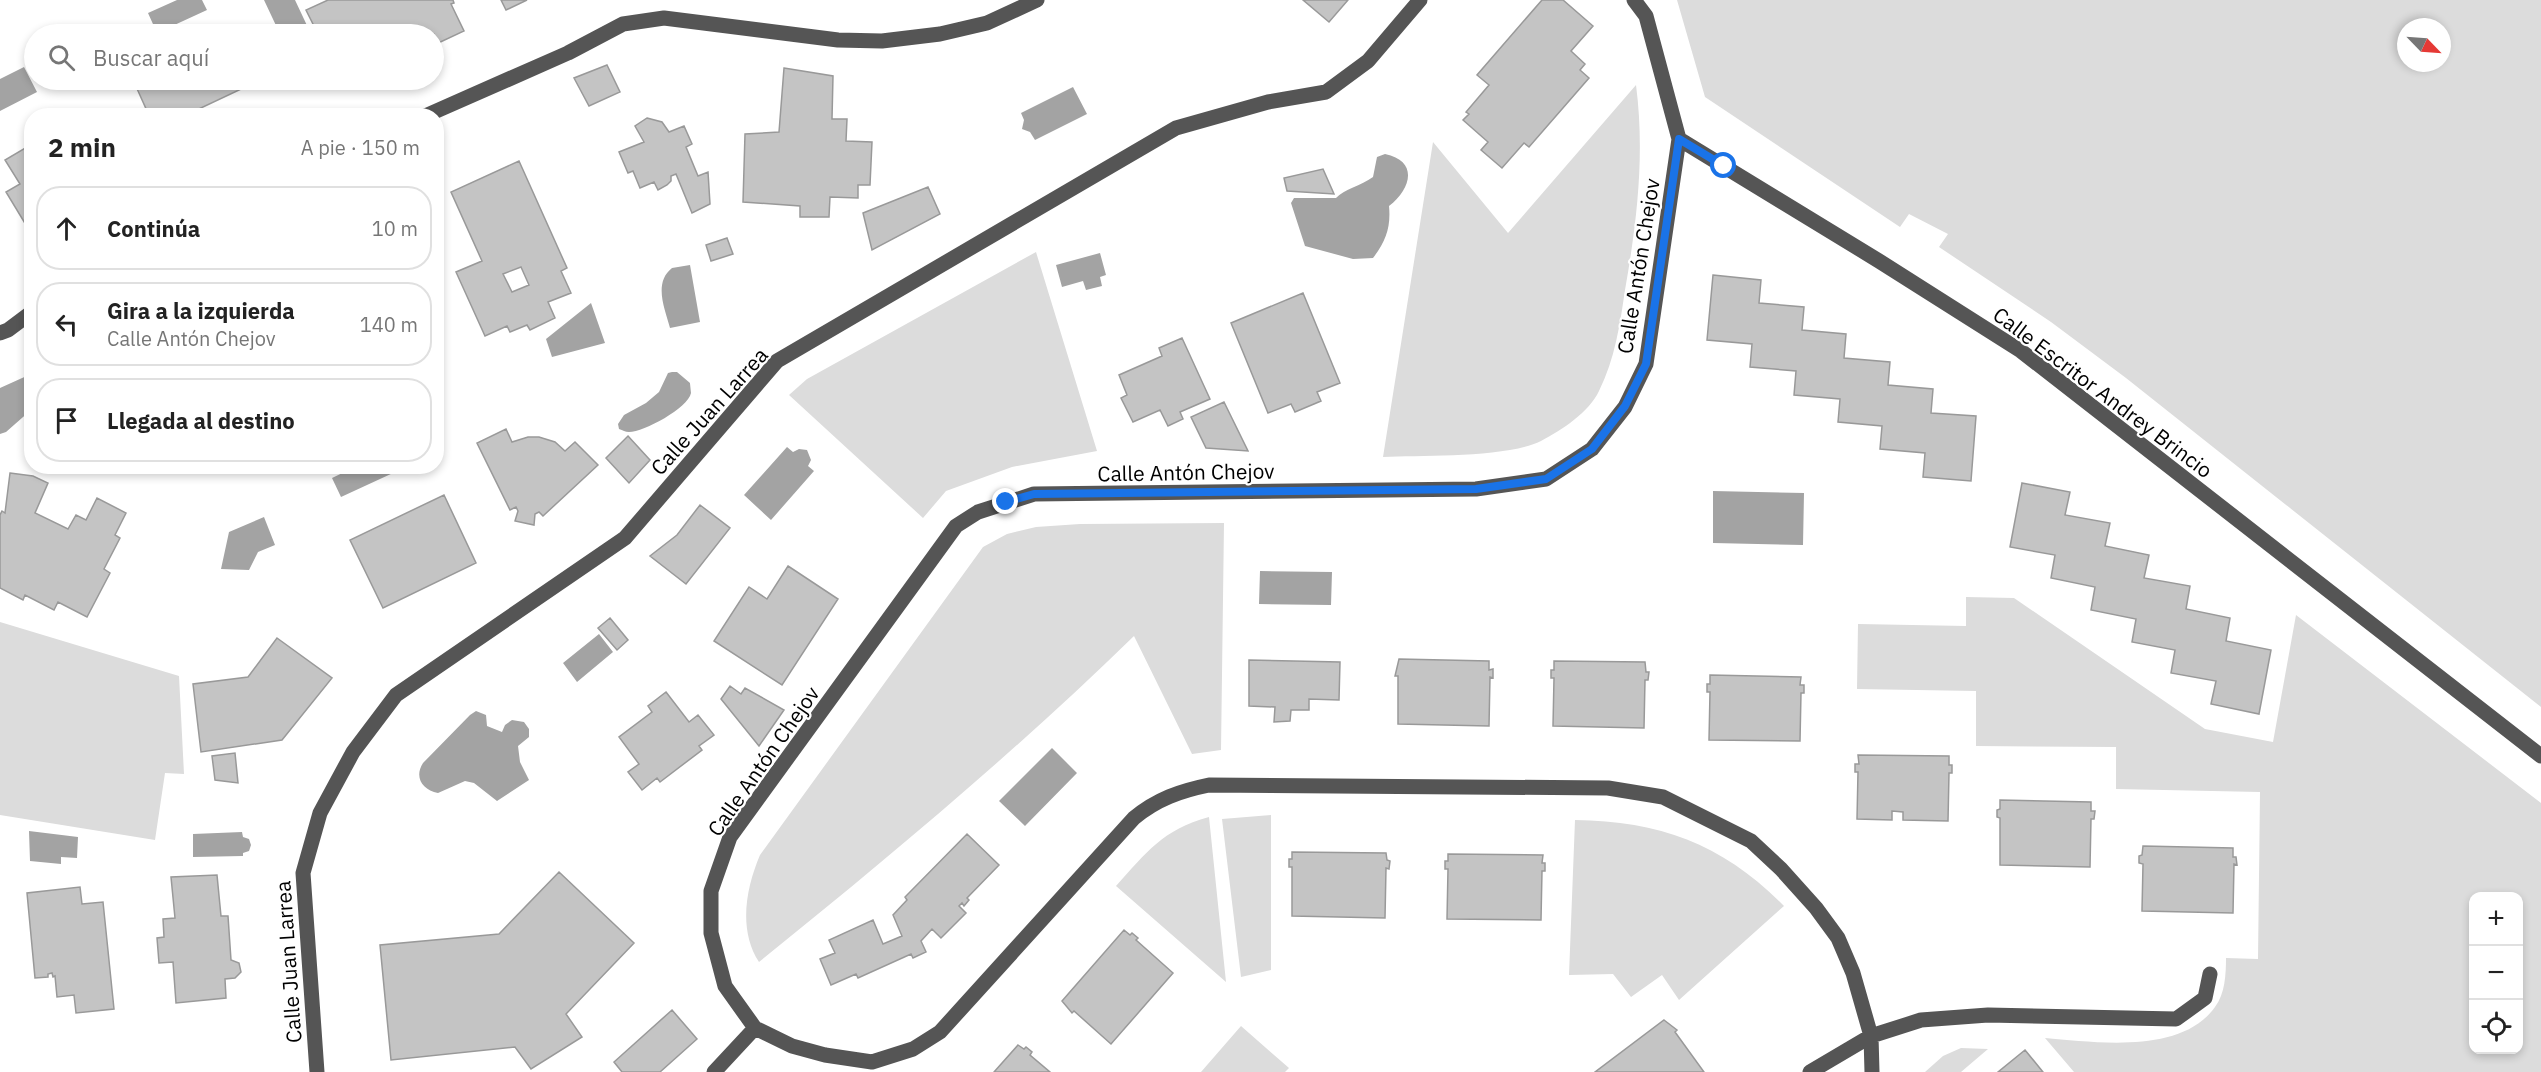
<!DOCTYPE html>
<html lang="es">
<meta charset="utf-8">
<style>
body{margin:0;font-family:"IBM Plex Sans",sans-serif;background:#f6f6f6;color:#222}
.controls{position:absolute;right:18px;bottom:18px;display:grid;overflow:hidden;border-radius:12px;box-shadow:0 3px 9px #0003}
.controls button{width:54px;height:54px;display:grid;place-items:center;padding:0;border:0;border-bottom:2px solid #e0e0e0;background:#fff;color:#222;font:30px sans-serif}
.compass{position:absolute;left:2397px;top:18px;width:54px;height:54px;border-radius:50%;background:#fff;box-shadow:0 3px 9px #0003;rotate:115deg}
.stop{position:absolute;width:18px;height:18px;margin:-14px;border:4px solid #1a73e8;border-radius:50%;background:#fff}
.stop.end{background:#1a73e8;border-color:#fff;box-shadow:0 2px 6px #0008}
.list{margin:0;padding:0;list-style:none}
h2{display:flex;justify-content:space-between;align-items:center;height:78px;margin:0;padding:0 24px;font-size:26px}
h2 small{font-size:20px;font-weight:400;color:#767676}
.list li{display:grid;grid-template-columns:39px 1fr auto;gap:18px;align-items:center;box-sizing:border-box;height:84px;margin:0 12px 12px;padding:0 12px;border:2px solid #e0e0e0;border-radius:24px}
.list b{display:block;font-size:22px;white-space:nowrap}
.list p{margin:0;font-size:20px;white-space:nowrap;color:#767676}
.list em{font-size:20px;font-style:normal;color:#767676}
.icon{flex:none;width:33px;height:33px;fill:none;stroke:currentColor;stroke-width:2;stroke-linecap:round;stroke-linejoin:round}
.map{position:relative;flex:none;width:2541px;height:1072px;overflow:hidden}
.search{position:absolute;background:#fff;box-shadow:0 3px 9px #0003;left:24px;top:24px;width:420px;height:66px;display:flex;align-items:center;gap:15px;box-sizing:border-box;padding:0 21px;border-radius:33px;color:#767676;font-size:22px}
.panel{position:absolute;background:#fff;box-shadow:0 3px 9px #0003;left:24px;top:108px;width:420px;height:366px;border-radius:24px}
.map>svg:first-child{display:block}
</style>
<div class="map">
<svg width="2541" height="1072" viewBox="0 0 2541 1072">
<rect width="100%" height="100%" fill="#fff"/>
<path fill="#dcdcdc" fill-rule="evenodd" d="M1677,0H2541V707L2126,378L2051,322L1939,247L1948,234L1909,214L1900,227L1705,97ZM2406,27H2442V63H2406Z
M1636,85C1645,154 1637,222 1625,290C1620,324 1615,359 1599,391C1589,412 1562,430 1541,441C1506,458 1424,455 1383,457L1433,142L1508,233Z
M1036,252L1097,451L1012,467L946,491L923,518L789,395L807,379Z
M1224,523L1221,750L1192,754L1134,636C1015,752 888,858 759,962C738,930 746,888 760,855L983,547L1007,534L1036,527L1080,524Z
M1966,597L2014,598L2205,729L2273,742L2296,615L2541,803V1072H2074L2045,1038C2095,1042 2181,1055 2215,1007C2225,994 2226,974 2226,958L2258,959L2260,792L2116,789V747L1976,746V691L1857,689L1858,624L1966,626ZM2474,896H2518V1050H2474Z
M0,622L179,676L184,774L165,773L155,840L0,815Z
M1271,815V970L1241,977L1222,819Z
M1209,817L1226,982L1116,886C1147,852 1162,830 1209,817Z
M1575,820C1661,821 1724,845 1784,906L1679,1000L1662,975L1631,997L1613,974L1569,975Z
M1241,1026L1289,1068L1285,1072H1201Z
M1961,1048L1988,1049L1961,1072H1925L1943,1056Z"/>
<path fill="#a3a3a3" d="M177,0H202L207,10L157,33L148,13Z
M264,0H295L311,34H280Z
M24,67L37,92L0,111V79Z
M1073,87L1087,114L1035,140L1030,132L1022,129L1024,120L1021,113Z
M1385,154C1419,161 1411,189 1389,206C1391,227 1386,241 1373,258L1353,259L1305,246L1291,203L1294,198H1336C1344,189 1361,186 1373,177L1377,157Z
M1100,253L1106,275L1100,277L1102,286L1086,290L1083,281L1062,287L1056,265Z
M690,265L700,322L670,328C665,309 653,283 672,268Z
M591,303L605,343L552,357L546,339Z
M672,372H677L690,383C690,384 691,392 691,393C688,408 644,432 629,432C625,432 623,430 619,429L618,424L624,415L646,403L659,392L668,373Z
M31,374V410L6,432L0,434V388Z
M787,447L793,452L799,449L807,450L811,460L808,466L814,471L771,520L744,495Z
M357,466H406V467L341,497L332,478Z
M1713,491L1804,493L1803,545L1713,543Z
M264,517L275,545L258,552L249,570L221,569L229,532Z
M1260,571L1332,572L1331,605L1259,604Z
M599,634L613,652L577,682L563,663Z
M476,711L486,715L487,726L502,732L505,725L512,720L524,722L529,729V737L518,746L520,762L529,780L497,801L474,783L465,781L438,793C422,790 414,777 423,763L470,715Z
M1052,748L1077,773L1025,826L999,801Z
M29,831L78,837L77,858L61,857V864L30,861Z
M242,832L243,837L249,839L251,845L249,851L243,853V856L193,857V834Z"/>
<path fill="#c4c4c4" stroke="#999" stroke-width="1.5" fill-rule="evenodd" d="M328,0H453L454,3L451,4L464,31L434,45V34H318L306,10Z
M501,0H527L506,10Z
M1303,0H1348L1329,22Z
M1542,0H1563L1593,26L1571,51L1585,64L1580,70L1589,78L1529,147L1524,143L1502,168L1481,150L1488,142L1463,120L1469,114L1466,112L1489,85L1477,75Z
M607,65L620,92L589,106L574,78Z
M784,68L833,76L832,119H847L846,141L872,142L870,185H858V198L830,197L829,217H800V206L743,202L745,134L779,132Z
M139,80H252L254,83L184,116H138L147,111L134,82Z
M647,118L662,122L669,132L684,126L692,144L686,147L698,176L708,172L710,204L692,213L676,174L671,176V181L667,185L658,190L654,182L640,188L633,171L628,173L619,152L644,142L635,126Z
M32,144V222L26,225L6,192L20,184L5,160Z
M519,161L567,268L561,271L571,293L548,302L555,318L530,330L527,325L510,332L507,326L485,336L456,272L482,261L451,192ZM521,267L529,285L512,292L503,274Z
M1323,169L1334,194L1287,191L1284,178Z
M928,187L940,214L872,250L863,213Z
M727,238L733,254L711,261L706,245Z
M1713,275L1761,280L1759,303L1804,307L1802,330L1846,334L1844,358L1890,362L1888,385L1933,389L1931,413L1976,416L1971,481L1923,477L1925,453L1880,449L1882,426L1838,422L1840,399L1794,395L1796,371L1750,367L1752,344L1707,340Z
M1303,293L1340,383L1317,392L1321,401L1295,412L1291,404L1268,413L1231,323Z
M1182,338L1210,399L1180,412L1183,419L1168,426L1160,410L1133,422L1121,398L1127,395L1119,375L1162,356L1159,348Z
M1224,402L1248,451L1206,448L1191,417Z
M506,429L512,442L528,437H539L555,442L565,451L575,442L598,465L543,516L539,512L535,514L534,525L515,521L518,511L516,507L510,510L477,443Z
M628,436L650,460L629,483L606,458Z
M10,473L33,476L48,483L35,513L68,529L76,515L86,520L97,498L126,513L115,535L120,538L104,569L110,573L87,617L58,602L54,610L25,595L23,600L0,588V515L2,511L5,513Z
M2022,483L2070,492L2065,515L2110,523L2105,546L2149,555L2144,578L2190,586L2186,609L2230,618L2226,641L2271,650L2259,714L2211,704L2216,681L2171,673L2175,650L2132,642L2136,619L2091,610L2095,587L2051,578L2055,555L2010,547Z
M444,495L476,563L383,608L350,540Z
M700,505L730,528L686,584L650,556L677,535Z
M788,566L838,599L782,685L714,641L749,587L767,599Z
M610,618L628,640L617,650L598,628Z
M277,638L332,678L282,740L201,752L193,684L248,677Z
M1399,659L1489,661V670L1493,669V678L1490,677L1489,726L1398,724V676H1395Z
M1249,660L1340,662L1339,700L1309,699V710H1291L1290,721L1274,722L1275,707L1249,706Z
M1554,661L1645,662L1646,672H1649L1648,680H1645L1644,728L1553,726L1554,678H1551V670H1554Z
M1710,675L1801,677L1800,685H1804V693H1801L1800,741L1709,740L1710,692H1707V684H1710Z
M730,686L741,694L745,688L784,710L759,746L721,699Z
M666,692L689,722L698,715L714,735L699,746L702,750L660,782L657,778L642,790L628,772L639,764L619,737L652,712L648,706Z
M235,753L238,783L215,780L212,756Z
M1858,755L1949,756V765H1952V773H1949L1948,821L1903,820V812L1892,811V820L1857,819L1858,772H1855V764H1859Z
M2000,800L2091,802V811H2095L2094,819H2091L2090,867L2000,865V818L1997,817V810L2000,809Z
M967,834L999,865L967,898L969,900L964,906L962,903L959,906L966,913L941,938L932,929L921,941L926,952L913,958L911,954L858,978L856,974L831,985L820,959L835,953L829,940L873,920L883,944L902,936L893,915L907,900L905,897Z
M2143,846L2233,848V857H2236L2237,865L2234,864L2233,913L2142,911L2143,864L2139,863V856L2142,855Z
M1292,852L1386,853L1387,860L1390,861L1389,869L1386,868L1385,918L1292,916V867H1289V859H1292Z
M1448,854L1543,855L1542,863H1545V871H1542L1541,920L1447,919L1448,869H1445V861H1448Z
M559,872L634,943L566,1014L582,1037L531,1069L515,1047L391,1060L380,945L499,934Z
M217,875L221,916H228L231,960L239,963L241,972L235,978L225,979L226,998L176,1003L173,962L159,963L157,938L164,937L163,919L175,918L171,877Z
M80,887L82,904L103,902L114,1009L76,1013L74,995L57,997L55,976L53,977L52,973L48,974V977L35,978L27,893Z
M1124,930L1130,935L1132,933L1138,938L1136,940L1173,973L1111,1044L1074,1011L1072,1013L1062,1001Z
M672,1010L697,1039L660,1072H622L614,1062Z
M1664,1020L1677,1030L1675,1032L1704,1072H1595Z
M1018,1045L1024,1049L1026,1047L1032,1052L1030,1055L1050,1072H994Z
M2025,1050L2043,1072H1998Z"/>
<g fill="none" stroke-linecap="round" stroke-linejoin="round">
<path stroke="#555" stroke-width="15" d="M1634,0L1646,16L1679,139L1646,364L1625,407L1592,449L1546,479L1476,489L1034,494L978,512L956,526L730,837L711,891V933L725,986L755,1028L792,1046L825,1055L872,1062L913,1049L940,1032L1134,818C1157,799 1180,791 1209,785L1608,788L1663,797L1751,841L1781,869L1816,908L1838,938L1853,973L1871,1036L1872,1072
M425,116L568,53L623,24L664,18L838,40L882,41L940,34L987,23L1037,0
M1679,139L1879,261L2021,351L2541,756
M0,333L8,330L32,312
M317,1072L303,873L320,813L353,752L396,695L625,538L777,361L1176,128L1268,102L1326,92L1368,61L1420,0
M714,1072L755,1028
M1810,1072L1871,1036L1921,1020L1988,1015L2176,1019L2205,998L2210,974"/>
</g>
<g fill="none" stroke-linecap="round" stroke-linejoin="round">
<path stroke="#1a73e8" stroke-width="8" d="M1006,502L1034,494L1476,489L1546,479L1592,449L1625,406L1646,364L1679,139L1724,166"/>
</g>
<g text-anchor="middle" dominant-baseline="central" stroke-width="4.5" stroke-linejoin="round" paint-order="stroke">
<g font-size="21" fill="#000" stroke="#fff">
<text transform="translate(1638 266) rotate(-81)">Calle Antón Chejov</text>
<text transform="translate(2103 392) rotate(37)">Calle Escritor Andrey Brincio</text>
<text transform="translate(709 411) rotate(-48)">Calle Juan Larrea</text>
<text transform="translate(1186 472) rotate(-1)">Calle Antón Chejov</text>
<text transform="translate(763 761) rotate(-55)">Calle Antón Chejov</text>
<text transform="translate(288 962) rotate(-94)">Calle Juan Larrea</text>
</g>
</g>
</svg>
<div class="controls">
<button>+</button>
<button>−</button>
<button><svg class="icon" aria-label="locate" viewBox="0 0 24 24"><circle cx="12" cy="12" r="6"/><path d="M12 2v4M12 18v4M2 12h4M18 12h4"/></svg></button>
</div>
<svg class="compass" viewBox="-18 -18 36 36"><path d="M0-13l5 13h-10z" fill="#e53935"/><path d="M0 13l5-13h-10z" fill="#767676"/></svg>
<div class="stop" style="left:1724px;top:166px"></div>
<div class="stop end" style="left:1006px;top:502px"></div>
<div class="search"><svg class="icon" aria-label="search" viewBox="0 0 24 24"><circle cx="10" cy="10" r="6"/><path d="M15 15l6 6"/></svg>Buscar aquí</div>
<section class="panel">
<h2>2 min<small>A pie · 150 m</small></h2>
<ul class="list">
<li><svg class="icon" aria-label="ahead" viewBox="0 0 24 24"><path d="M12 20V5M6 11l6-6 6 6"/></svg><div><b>Continúa</b></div><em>10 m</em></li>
<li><svg class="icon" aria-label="left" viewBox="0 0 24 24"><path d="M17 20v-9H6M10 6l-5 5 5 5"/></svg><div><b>Gira a la izquierda</b><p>Calle Antón Chejov</p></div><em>140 m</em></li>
<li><svg class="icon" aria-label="arrive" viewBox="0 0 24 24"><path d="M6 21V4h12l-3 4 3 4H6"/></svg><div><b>Llegada al destino</b></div></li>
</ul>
</section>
</div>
